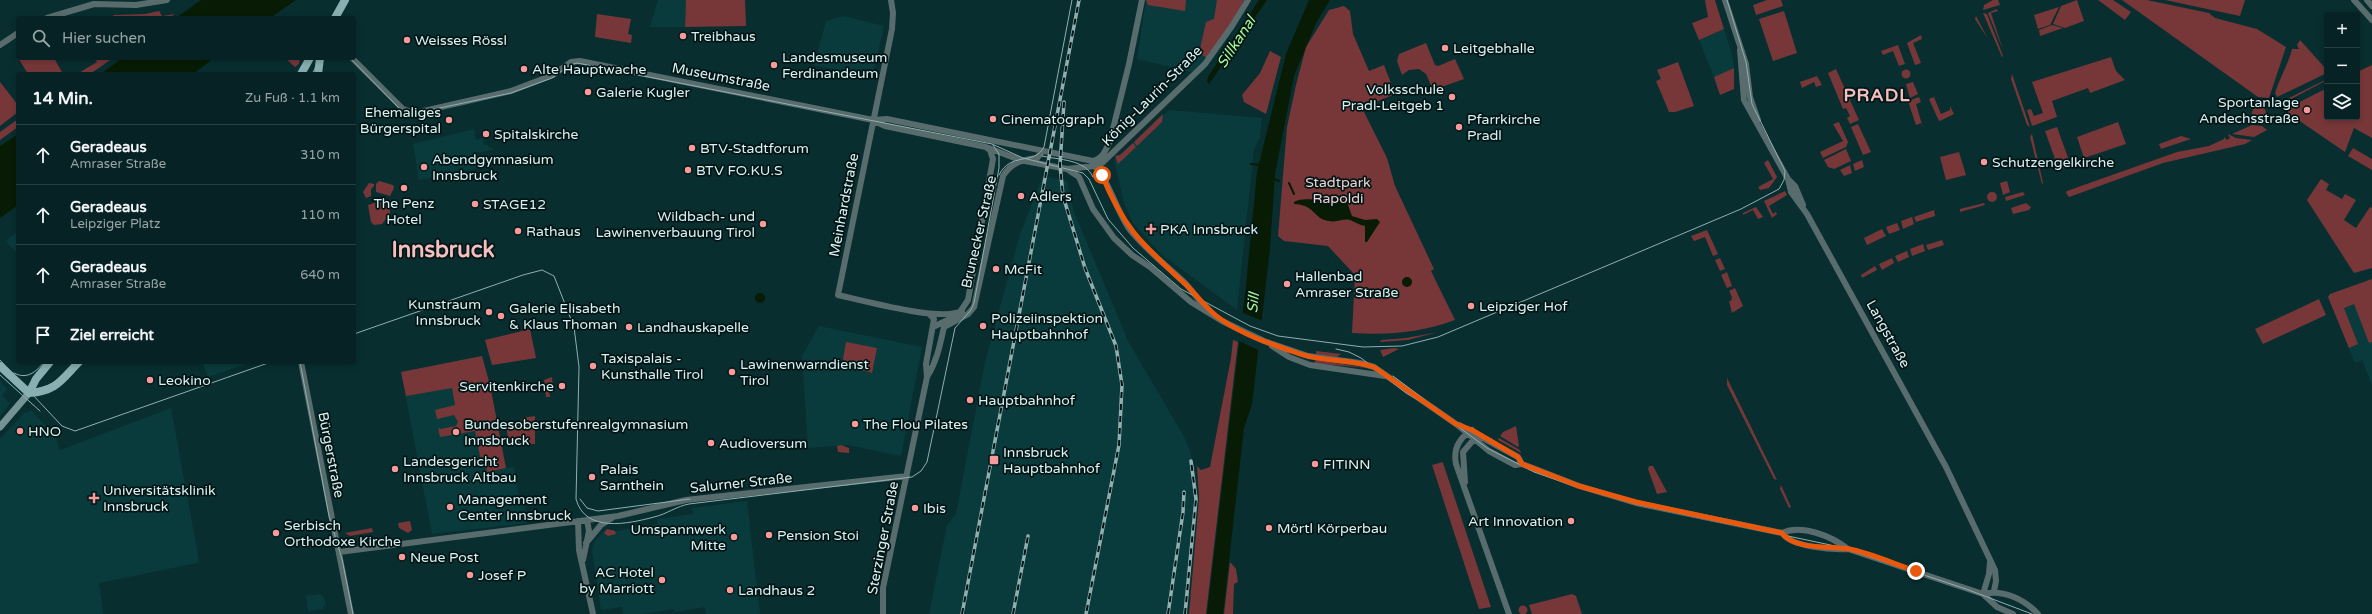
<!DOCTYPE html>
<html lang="de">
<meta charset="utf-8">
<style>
body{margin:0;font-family:"Varela Round",sans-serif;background:#0f2a2c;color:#f1f3f6}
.controls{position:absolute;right:12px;top:12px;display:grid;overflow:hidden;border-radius:4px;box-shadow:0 2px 6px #0003}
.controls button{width:36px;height:36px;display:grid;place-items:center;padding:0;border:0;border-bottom:1px solid #273f41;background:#062224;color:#f1f3f6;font:20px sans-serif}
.stop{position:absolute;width:12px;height:12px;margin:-9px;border:3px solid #ea580c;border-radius:50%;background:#fff}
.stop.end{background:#ea580c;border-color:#fff;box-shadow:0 1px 4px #0008}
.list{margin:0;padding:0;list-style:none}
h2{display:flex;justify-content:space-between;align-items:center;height:52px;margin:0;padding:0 16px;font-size:17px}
h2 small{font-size:13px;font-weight:400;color:#98a4a6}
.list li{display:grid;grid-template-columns:26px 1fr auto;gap:12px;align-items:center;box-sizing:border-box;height:60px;padding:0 16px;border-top:1px solid #273f41}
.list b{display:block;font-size:15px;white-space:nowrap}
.list p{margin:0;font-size:13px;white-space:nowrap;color:#98a4a6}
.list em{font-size:13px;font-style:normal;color:#98a4a6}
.icon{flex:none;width:22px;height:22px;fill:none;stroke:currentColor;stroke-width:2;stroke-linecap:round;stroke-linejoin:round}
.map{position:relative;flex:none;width:2372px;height:614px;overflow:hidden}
.search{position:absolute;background:#062224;box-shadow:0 2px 6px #0003;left:16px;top:16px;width:340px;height:44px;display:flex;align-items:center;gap:10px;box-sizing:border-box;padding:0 14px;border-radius:4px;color:#98a4a6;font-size:15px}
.panel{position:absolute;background:#062224;box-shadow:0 2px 6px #0003;left:16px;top:72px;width:340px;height:292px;border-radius:4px}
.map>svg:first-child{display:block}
</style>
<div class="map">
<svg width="2372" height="614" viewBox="0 0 2372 614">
<rect width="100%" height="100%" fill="#082e30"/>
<path fill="#093b3d" d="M658,0H686L685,27H650Z
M1146,0H1244L1207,58L1192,72L1137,59Z
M843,16L884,26L872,78L814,65L826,21Z
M1724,29L1732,54L1734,68L1714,77L1699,40Z
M1169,110L1262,118L1260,137L1254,149L1237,310L1161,254L1133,223L1124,203L1114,160Z
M474,129L476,140L483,138L484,145H488L489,148H493V150L474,153L478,168L419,180L413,144Z
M1043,176L1067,181L1074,212L1129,343L1185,438L1191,454L1195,468L1198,498L1188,614H929L947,525L956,514L985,362L1020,234Z
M18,231V255L6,241Z
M2372,279V385L2362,360L2355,363L2328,297L2330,294Z
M819,326L922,347L901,456L848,445L808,448L802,356Z
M482,356L506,468L514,467L520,502H525L527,523L432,534L401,372Z
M202,362H252L208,377Z
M0,381L7,389L2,396L10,403L0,416Z
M171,408L199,561L197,563L99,583L103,614H0V439L25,412L27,413L31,410L55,436L60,450Z
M747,501L760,614H706L705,607L675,612L674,609L642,614H623L622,607L601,610L592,550L595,541L604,531L607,529L617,531L657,524V519L693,514L692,508Z
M320,594L323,596L326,605H323V609L308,611L306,596Z"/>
<path fill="#773739" d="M686,0H745L746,26L685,27Z
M1146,0H1186L1185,11L1148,5Z
M1217,0H1244L1232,23L1207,58L1199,53L1206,22L1214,19Z
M1705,0H1715L1724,29L1699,40L1692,23L1708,17Z
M1767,0H1781L1783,6L1756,15L1753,5Z
M1993,0H1998L2000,5L1983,10L1984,5Z
M2077,0L2084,21L2065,28L2053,24L2061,6Z
M2098,0H2113L2131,12L2125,20Z
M2122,0H2147L2209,13L2215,18L2257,29L2286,47L2269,98L2258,97Z
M2165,0H2245L2240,16Z
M1344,6L1350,11L1353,34L1369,71L1384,65L1395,94L1362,108L1387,158L1395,186L1434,269L1431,271L1455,320C1420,333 1388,335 1352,333L1355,275L1328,246L1284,241L1278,236L1287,127L1296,85L1306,47L1329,10Z
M2059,7L2050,25L2038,29L2034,15Z
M1997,9L1998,11L1991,13L2003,50L1988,13Z
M159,11L162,16L175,14L169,18H114L113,15L145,14Z
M1784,11L1797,53L1773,61L1759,19Z
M1983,13L1987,14L2003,56L2002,57Z
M597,14L631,19L628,34L632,35L631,43L595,37Z
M1976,16L1988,39L1975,19Z
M2052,25L2063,28L2040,36L2039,30Z
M1921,35L1922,39L1913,43L1921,63L1915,65L1907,43Z
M2300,40L2327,70V73L2277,97L2275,93C2280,77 2288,65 2292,49H2299L2297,45Z
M1426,43L1435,65L1438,66L1455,59L1464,79L1433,90L1426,74L1419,69L1409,70L1402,75L1397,61L1399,54Z
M1898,45L1905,64L1899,66L1893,51L1883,55L1881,51Z
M1270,51L1281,57L1266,114L1244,102L1242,95L1260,73Z
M18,55V58H54L63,74H28L17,56Z
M2111,57L2116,71L2125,80L2090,93L2088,88L2052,101L2057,117L2032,126L2027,110L2031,109L2034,116L2043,113L2032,82Z
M95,58H113L90,74H77L97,62Z
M285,58H300L299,64L295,67Z
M1678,62L1694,106L1675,112H1669L1656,81L1661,79L1657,70Z
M2372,65V138L2354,128L2345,152L2288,113V108L2327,88V117H2357V72Z
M1734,68V89L1720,95L1714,77Z
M1836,69L1859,120L1850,124L1847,118L1850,116L1846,108L1843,109L1828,73Z
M1901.5 74a4.5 4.5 0 1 1 9 0a4.5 4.5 0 1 1-9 0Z
M2012,74L2030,127L2027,125L2011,79Z
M1817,76L1822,85L1816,87L1814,82L1802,88L1800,82Z
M2327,79V80L2280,105L2279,103Z
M0,82L18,105V112L0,126Z
M1913,82L1918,94L1910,98L1906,84Z
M1919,97L1921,102L1916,104L1923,128L1921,123L1916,125L1908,101Z
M1934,97L1941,114L1950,110V106L1954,114L1940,121L1938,119L1929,99Z
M2252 113a7 7 0 1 1 14 0a7 7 0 1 1-14 0Z
M1163,114L1162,122L1137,146L1134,142Z
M18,119V127L0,140V132Z
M1839,122L1848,142L1846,147L1823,158L1820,152L1843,141L1833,124Z
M2118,122L2126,144L2084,158L2077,137Z
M1858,124L1871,152L1863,155L1851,127Z
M2252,125L2262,126L2267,130L2254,137L2232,134Z
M2057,127L2071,166L2059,170L2045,131Z
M2032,134L2043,183L2042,184L2030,137Z
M2228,134L2236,138L2252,140L2245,144L2163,163L2069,197L2066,193L2067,191L2177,152L2209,146L2224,139V137L2227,140L2230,138Z
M2181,136L2191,139L2161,149L2159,144Z
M1133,143L1136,147L1118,164L1115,156L1120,155Z
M2353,148L2372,159V170L2348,156Z
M1846,149L1851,161L1834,169L1828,167L1824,160Z
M1959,152L1966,175L1946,180L1940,157Z
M1768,160L1777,177L1769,188L1760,190L1758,187L1773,179L1764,163Z
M1862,160L1864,167L1855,171L1853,164Z
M1850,165L1852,173L1844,176L1840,170Z
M2321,179L2329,184L2326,190L2342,199L2345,194L2356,200L2344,220L2356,228L2370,207L2372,208V268L2354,273L2307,200Z
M379,181L393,185L394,188L390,196L376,192V184Z
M2007,181L2010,192L2003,195L2000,183Z
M369,183L374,184V186L371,189V196L366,198L363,192Z
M1785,191L1787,195L1769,206L1773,214L1776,212L1777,214L1772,218L1764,201Z
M2023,192L2025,195L2006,201L2005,197Z
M1987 197a5 5 0 1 1 10 0a5 5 0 1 1-10 0Z
M386,199L390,202V214L382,224L374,225L371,222L368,205Z
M1984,203L1985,205L1960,212V209Z
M2026,203L2031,207L2029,210L2013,214L2011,208Z
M1756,207L1763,217L1758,219L1753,210L1743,215V213Z
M1934,210L1935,216L1916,222L1914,217Z
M1912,217L1914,224L1903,229L1901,221Z
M1897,223L1900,230L1889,234L1886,227Z
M1882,229L1886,236L1867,245L1864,238Z
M1707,230L1718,254L1713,256L1705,237L1694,241L1691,236Z
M1942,240L1944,245L1928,250L1926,245Z
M1923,244L1925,251L1912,256L1910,249Z
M1907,251L1909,257L1898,262L1895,256Z
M1720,258L1725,269L1720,271L1715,260Z
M1892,258L1894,263L1882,270L1879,264Z
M1875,266L1877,270L1862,278L1861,275Z
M1727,272L1732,286L1727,288L1721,275Z
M2372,279V342L2369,343L2354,304L2344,308L2358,344L2349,348L2328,297L2330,294Z
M1735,288L1743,306L1732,313L1729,301H1731L1732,297L1729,291Z
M2319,299L2326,315L2263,344L2255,329Z
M530,329L536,358L492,365L485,340Z
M1438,332L1408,340L1380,342L1381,340L1406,338Z
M1233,340L1238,342L1206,614H1189L1199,499L1197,466L1201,470L1210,467L1231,358Z
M846,342L877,348L872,373L846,365L843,359Z
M1394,348L1399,349L1383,357L1380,350Z
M1316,351L1341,354L1337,357L1316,354Z
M482,356L490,385L506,468L487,472L486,465L482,466L475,431L440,437L438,427L440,429L456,426L458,422L454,415L437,419L435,410L455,405L452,388L406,396L401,372Z
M1315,360L1368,368L1321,364L1315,363Z
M552,377L553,388L549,389L550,397H546L544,380Z
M1727,378L1777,480L1774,479L1727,385Z
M535,416V444L509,443L506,426L521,423L522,418Z
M1516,426L1519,446L1518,447L1500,436L1503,432Z
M1499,438L1520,450L1521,453L1498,440Z
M841,445L849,448V453L838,452L837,446Z
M1443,462V463L1491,607L1479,609L1432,465Z
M1649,466H1653L1667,492L1657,494L1648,469Z
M1781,485L1791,507L1789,508L1780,489Z
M410,521L412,530L408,533L399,528L398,523Z
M372,528L373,532L350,536L345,533Z
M607,529L615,531L616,534L608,536L604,533Z
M1230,562L1236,569L1238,582L1234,584L1233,614H1224Z
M1572,594L1576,596L1582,614H1532L1529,605Z
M1518.5 610a4.5 4.5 0 1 1 9 0a4.5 4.5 0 1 1-9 0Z"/>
<path fill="#081b04" d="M201,0H296L270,18H176Z
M1259,0H1267L1209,84L1207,81L1209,75Z
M1309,0H1330L1316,23L1294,76L1275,174L1270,248L1252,404L1244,428L1223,614H1207L1246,285L1257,172L1286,54Z
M122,58H214L193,74H101Z
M18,134V205L0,218V146Z
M1332,195L1347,202L1352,216L1365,220L1377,219L1380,222L1367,242H1365V226C1360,225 1355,222 1350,220C1344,218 1335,223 1329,221C1313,219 1316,205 1294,204V202C1304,196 1318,202 1330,199Z
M1402 282a5 5 0 1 1 10 0a5 5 0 1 1-10 0Z
M755 298a5 5 0 1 1 10 0a5 5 0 1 1-10 0Z"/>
<path fill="#082e30" d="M1241,312L1263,321L1260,351L1239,341Z"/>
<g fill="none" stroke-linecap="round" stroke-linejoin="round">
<path stroke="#081b04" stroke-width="2" d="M1251,164L1260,165
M1274,179L1279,181
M1289,183L1294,194"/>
<path stroke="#596c6d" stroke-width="6" d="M891,0L893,13L892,29L838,295C864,301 942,322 962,311
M1725,0L1746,64L1750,97L1758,120
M2354,0L2372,20
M2367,0L2372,6
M47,18L94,4L136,5L167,0
M0,45L18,33
M1740,50L1744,100L1788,179L1795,186L1803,205
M352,58L403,109L415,113L511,91L553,75L571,62L580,61L873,120L887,119L1093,161C1103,159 1106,149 1110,141L1129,64L1142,0
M874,121L885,126L986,147L1020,160L1067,169L1095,166L1102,163L1205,64L1232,26L1248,0
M1092,164C1107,174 1117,213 1130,230C1146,250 1166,265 1185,283C1193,291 1198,301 1207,308
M1067,169L1079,177L1093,209L1114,238L1132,255L1150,267L1191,302L1222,321L1264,341L1308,356L1360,363L1374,367L1456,424L1489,451L1515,465L1522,464L1579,486L1636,503L1782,533C1802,524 1831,536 1848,549L1983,594L1997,607L2013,614
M1788,179L1791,192L1807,214L1946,467L1995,570L1996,581L1994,591
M933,327L958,315L968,300L993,159L990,150L987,148
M944,327L968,314L974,307L1003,176C1012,162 1022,160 1037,158L1042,152
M1272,346L1289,357L1310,365L1385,376
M301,362L351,614
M927,377C937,361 940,345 944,327L942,323
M1459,425L1518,457L1522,464
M1472,430C1459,438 1453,449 1456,464L1509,614
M1465,482L1463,452L1475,438
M578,521L579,550L593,614
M1782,533C1791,547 1832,550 1848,549
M586,543L601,525L612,518
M339,552L618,516L686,500L907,476
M583,560L589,531L587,520
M1983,594C2003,589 2024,599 2038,614
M1983,594L1989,574L1990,562
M883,614V588L927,377L926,364L934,319L929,314"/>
<path stroke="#749394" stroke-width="7" d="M0,427L29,393"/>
<path stroke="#88b0b2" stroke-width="8" d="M335,18L345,0
M301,74L310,58
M318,74L320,58
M0,366L29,393
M29,393C57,391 61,380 79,362
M29,393L36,379L50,362"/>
<path stroke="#91afb0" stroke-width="1" d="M350,58L399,108L411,114L511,93L552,78L570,65L577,63L992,144L1023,158L1083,173L1089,179L1108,219L1133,248L1181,289L1250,326L1278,336L1363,347L1402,346L1438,337L1741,209L1779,189L1784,180L1785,171L1752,104L1746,62L1727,0
M312,74L321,58
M1042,156C1059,160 1085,159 1093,177
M999,175C1011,151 1034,166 1044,147L1072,0
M354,334L523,275L542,270L554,276L574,327L579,367L576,499C585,533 628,524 654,517C667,514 677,506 689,504L912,477L921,471L927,462L955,328L971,310L974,303L999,168V154L993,145
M1336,349L1349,352L1361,358L1406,393L1440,413L1487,448L1534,472L1580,488L1636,504L1840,547L1966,589L2032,614
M0,360L62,426L75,431L271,362
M300,362L329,516L342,559L353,614
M14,373C27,380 36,372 44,362
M0,375L40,411
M1393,376L1425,400
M28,394C49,395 64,375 77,362
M580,499L587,508L598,511L690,499"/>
<defs>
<path id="rail" d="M1064,102L1060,165L1063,196L1085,268L1116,346L1122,385L1119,445L1086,614
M962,614L1079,0
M1013,614L1028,536
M1168,614L1183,512L1184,492
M1185,614L1196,499L1191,461"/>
</defs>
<use href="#rail" stroke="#91afb0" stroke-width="3.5"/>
<use href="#rail" stroke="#031415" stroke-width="2" stroke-dasharray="6" stroke-linecap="butt"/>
</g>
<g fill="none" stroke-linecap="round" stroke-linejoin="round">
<path stroke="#ea580c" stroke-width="5" d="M1102,175C1124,229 1142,244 1183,282C1197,294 1206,310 1222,320C1245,336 1274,345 1300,354C1324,362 1350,359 1374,367L1456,424L1472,430L1518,457L1522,464L1579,486L1636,502L1782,533C1794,550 1830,546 1849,549C1871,553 1894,564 1916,571"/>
</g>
<g fill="#f59b9b" stroke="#031415" stroke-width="1.5">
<circle cx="683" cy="36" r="4"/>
<circle cx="407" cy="40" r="4"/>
<circle cx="1445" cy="48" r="4"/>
<circle cx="774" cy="65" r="4"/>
<circle cx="524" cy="69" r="4"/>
<circle cx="588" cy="92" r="4"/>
<circle cx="1452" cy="97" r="4"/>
<circle cx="2307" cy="110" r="4"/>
<circle cx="993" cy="119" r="4"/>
<circle cx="449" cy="120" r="4"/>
<circle cx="1459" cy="127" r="4"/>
<circle cx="486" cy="134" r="4"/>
<circle cx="692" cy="148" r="4"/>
<circle cx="1984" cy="162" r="4"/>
<circle cx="424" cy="167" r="4"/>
<circle cx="688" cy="170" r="4"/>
<circle cx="404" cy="188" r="4"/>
<circle cx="1021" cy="196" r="4"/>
<circle cx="475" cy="204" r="4"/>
<circle cx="763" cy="224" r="4"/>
<path d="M1149 223h4v4h4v4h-4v4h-4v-4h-4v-4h4z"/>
<circle cx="518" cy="231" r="4"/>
<circle cx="996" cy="269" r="4"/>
<circle cx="1287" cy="284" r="4"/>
<circle cx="1471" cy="306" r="4"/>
<circle cx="489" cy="312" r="4"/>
<circle cx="501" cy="316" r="4"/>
<circle cx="983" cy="326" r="4"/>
<circle cx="629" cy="327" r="4"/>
<circle cx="593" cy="366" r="4"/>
<circle cx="732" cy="372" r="4"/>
<circle cx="150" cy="380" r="4"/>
<circle cx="562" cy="386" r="4"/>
<circle cx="970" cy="400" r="4"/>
<circle cx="855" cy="424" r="4"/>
<circle cx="20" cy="431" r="4"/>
<circle cx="456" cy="432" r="4"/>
<circle cx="711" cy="443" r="4"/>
<rect x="989" y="455" width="10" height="10" rx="2"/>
<circle cx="1315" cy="464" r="4"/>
<circle cx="395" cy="469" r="4"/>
<circle cx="592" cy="477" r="4"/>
<path d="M92 492h4v4h4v4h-4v4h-4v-4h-4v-4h4z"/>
<circle cx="450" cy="507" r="4"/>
<circle cx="915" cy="508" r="4"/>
<circle cx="1571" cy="521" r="4"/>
<circle cx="1269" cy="528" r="4"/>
<circle cx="276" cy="533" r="4"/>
<circle cx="769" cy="535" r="4"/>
<circle cx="734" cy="537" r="4"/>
<circle cx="402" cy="557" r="4"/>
<circle cx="470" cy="575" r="4"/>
<circle cx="662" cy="580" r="4"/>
<circle cx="730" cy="590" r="4"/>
</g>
<g text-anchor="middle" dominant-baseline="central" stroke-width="3.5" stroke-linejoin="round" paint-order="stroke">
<g font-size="14" fill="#d8f1f1" stroke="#031415" text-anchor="start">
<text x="691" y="36">Treibhaus</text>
<text x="415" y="40">Weisses Rössl</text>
<text x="1453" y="48">Leitgebhalle</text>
<text x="782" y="57">Landesmuseum<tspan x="782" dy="16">Ferdinandeum</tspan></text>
<text x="532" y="69">Alte Hauptwache</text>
<text x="1444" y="89" text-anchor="end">Volksschule<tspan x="1444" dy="16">Pradl-Leitgeb 1</tspan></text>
<text x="596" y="92">Galerie Kugler</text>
<text x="2299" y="102" text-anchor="end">Sportanlage<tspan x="2299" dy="16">Andechsstraße</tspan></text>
<text x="441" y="112" text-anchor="end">Ehemaliges<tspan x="441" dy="16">Bürgerspital</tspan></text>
<text x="1001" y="119">Cinematograph</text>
<text x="1467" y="119">Pfarrkirche<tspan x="1467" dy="16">Pradl</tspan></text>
<text x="494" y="134">Spitalskirche</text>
<text x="700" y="148">BTV-Stadtforum</text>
<text x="432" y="159">Abendgymnasium<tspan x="432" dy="16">Innsbruck</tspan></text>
<text x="1992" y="162">Schutzengelkirche</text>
<text x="696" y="170">BTV FO.KU.S</text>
<text x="1029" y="196">Adlers</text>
<text x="404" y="203" text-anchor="middle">The Penz<tspan x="404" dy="16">Hotel</tspan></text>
<text x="483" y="204">STAGE12</text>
<text x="755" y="216" text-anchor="end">Wildbach- und<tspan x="755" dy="16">Lawinenverbauung Tirol</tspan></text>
<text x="1160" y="229">PKA Innsbruck</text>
<text x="526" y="231">Rathaus</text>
<text x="1004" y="269">McFit</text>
<text x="1295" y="276">Hallenbad<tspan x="1295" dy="16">Amraser Straße</tspan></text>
<text x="481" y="304" text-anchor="end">Kunstraum<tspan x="481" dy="16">Innsbruck</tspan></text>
<text x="1479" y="306">Leipziger Hof</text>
<text x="509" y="308">Galerie Elisabeth<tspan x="509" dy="16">&amp; Klaus Thoman</tspan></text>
<text x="991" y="318">Polizeiinspektion<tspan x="991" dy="16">Hauptbahnhof</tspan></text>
<text x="637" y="327">Landhauskapelle</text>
<text x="601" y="358">Taxispalais -<tspan x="601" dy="16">Kunsthalle Tirol</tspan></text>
<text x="740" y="364">Lawinenwarndienst<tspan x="740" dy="16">Tirol</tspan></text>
<text x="158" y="380">Leokino</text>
<text x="554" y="386" text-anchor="end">Servitenkirche</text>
<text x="978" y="400">Hauptbahnhof</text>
<text x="464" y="424">Bundesoberstufenrealgymnasium<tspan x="464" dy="16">Innsbruck</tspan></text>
<text x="863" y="424">The Flou Pilates</text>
<text x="28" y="431">HNO</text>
<text x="719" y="443">Audioversum</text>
<text x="1003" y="452">Innsbruck<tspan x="1003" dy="16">Hauptbahnhof</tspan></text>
<text x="403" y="461">Landesgericht<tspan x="403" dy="16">Innsbruck Altbau</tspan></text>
<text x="1323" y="464">FITINN</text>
<text x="600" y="469">Palais<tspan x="600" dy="16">Sarnthein</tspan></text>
<text x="103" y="490">Universitätsklinik<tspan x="103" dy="16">Innsbruck</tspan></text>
<text x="458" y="499">Management<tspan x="458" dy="16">Center Innsbruck</tspan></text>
<text x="923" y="508">Ibis</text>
<text x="1563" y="521" text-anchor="end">Art Innovation</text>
<text x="284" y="525">Serbisch<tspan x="284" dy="16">Orthodoxe Kirche</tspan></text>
<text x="1277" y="528">Mörtl Körperbau</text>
<text x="726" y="529" text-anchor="end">Umspannwerk<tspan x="726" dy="16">Mitte</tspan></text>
<text x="777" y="535">Pension Stoi</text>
<text x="410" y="557">Neue Post</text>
<text x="654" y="572" text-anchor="end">AC Hotel<tspan x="654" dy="16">by Marriott</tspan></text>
<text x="478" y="575">Josef P</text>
<text x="738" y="590">Landhaus 2</text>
</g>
<g font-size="14" fill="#d8f1f1" stroke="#031415">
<text transform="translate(721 77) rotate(11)">Museumstraße</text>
<text transform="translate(1152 96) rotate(-45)">König-Laurin-Straße</text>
<text transform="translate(844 205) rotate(-79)">Meinhardstraße</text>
<text transform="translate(979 232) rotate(-77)">Brunecker Straße</text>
<text transform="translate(1888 334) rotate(61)">Langstraße</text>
<text transform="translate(331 455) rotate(79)">Bürgerstraße</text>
<text transform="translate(741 483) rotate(-6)">Salurner Straße</text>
<text transform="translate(883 538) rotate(-79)">Sterzinger Straße</text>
</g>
<g font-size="14" fill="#eed2d2" stroke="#031415">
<text x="1338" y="182">Stadtpark<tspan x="1338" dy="16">Rapoldi</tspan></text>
</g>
<g font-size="15" font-style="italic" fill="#a6f792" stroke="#031415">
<text transform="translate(1236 42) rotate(-57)">Sillkanal</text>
<text transform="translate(1253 303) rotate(-84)">Sill</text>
</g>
<g font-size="18" font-weight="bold" letter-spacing="1" fill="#f4c0bf" stroke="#031415">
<text x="1877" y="95">PRADL</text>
</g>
<g font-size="22" font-weight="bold" fill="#f4c0bf" stroke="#031415">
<text x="443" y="250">Innsbruck</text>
</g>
</g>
</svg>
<div class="controls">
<button>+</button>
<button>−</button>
<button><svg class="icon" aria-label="layers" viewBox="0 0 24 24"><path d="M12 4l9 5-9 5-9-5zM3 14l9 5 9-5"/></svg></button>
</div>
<div class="stop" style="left:1102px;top:175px"></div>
<div class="stop end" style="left:1916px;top:571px"></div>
<div class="search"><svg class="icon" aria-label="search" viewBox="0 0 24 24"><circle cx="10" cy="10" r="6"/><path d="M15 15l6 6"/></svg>Hier suchen</div>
<section class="panel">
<h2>14 Min.<small>Zu Fuß · 1.1 km</small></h2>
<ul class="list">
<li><svg class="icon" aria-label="ahead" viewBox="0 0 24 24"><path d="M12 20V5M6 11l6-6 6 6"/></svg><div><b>Geradeaus</b><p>Amraser Straße</p></div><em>310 m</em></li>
<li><svg class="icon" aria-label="ahead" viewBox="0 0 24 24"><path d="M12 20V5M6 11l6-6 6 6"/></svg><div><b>Geradeaus</b><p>Leipziger Platz</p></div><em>110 m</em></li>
<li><svg class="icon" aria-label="ahead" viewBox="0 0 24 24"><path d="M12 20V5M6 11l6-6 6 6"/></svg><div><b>Geradeaus</b><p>Amraser Straße</p></div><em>640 m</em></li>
<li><svg class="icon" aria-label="arrive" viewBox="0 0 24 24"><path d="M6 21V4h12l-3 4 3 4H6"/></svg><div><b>Ziel erreicht</b></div></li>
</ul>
</section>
</div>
